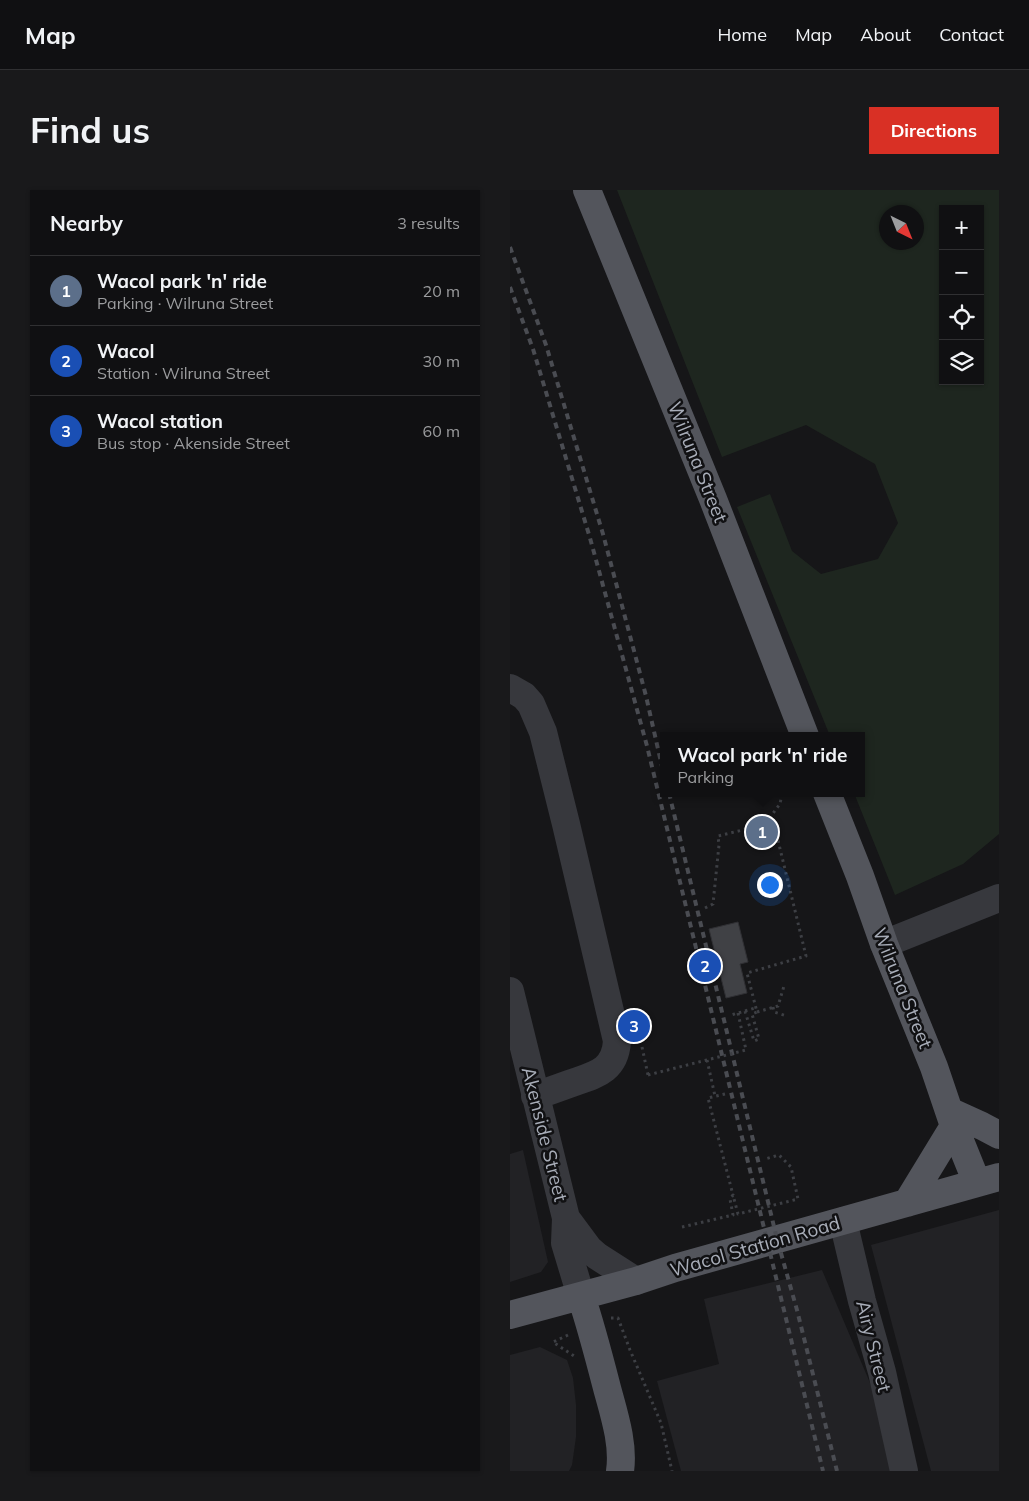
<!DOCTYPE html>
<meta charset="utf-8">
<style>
body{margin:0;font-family:Mulish,sans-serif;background:#19191b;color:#f1f3f6}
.controls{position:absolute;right:15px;top:15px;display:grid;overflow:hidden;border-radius:0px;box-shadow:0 1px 4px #0004}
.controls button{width:45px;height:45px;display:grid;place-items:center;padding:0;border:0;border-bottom:1px solid #303032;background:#101012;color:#f1f3f6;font:25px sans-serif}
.compass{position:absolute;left:369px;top:15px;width:45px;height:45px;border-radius:50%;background:#101012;box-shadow:0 1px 4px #0004;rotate:137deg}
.you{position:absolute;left:259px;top:694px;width:18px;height:18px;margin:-12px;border:4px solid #fff;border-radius:50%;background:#1a73e8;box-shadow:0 0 0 8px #1a73e833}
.badge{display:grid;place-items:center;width:32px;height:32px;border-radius:50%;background:#d93025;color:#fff;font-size:16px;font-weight:700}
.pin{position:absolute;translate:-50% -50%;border:2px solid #fff;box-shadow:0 1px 5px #0006}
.popup{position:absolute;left:150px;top:542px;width:205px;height:65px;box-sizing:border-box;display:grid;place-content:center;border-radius:0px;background:#101012;filter:drop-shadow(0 1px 4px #0005);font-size:16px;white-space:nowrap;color:#9c9d9f}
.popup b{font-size:19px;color:#f1f3f6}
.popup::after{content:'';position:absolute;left:50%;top:100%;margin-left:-10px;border:10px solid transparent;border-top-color:#101012}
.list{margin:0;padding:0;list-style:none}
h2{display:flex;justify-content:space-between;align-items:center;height:65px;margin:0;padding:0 20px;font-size:21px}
h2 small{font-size:16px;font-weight:400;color:#9c9d9f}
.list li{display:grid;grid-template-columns:32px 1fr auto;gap:15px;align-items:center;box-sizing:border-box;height:70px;padding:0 20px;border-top:1px solid #303032}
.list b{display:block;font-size:19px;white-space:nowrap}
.list p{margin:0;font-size:16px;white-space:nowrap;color:#9c9d9f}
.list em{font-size:16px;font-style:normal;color:#9c9d9f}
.icon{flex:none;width:28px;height:28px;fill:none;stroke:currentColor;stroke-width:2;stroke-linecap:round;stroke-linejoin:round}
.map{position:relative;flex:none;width:489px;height:1281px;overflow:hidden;border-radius:0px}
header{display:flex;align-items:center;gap:30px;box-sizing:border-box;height:70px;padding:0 25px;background:#101012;border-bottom:1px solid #303032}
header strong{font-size:24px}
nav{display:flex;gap:28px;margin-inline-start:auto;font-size:18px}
.intro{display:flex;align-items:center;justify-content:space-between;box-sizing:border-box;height:120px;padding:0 30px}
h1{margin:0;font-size:35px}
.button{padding:12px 22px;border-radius:0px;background:#d93025;color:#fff;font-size:18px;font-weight:700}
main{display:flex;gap:30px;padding:0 30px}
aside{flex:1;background:#101012;border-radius:0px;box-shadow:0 1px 4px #0004}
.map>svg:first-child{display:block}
</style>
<header>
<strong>Map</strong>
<nav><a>Home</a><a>Map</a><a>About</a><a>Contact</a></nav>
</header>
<div class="intro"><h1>Find us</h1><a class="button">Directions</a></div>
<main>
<aside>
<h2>Nearby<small>3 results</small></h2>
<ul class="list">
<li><span class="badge" style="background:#5c6f8a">1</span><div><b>Wacol park 'n' ride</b><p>Parking · Wilruna Street</p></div><em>20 m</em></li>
<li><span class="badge" style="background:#1a4fb4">2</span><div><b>Wacol</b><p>Station · Wilruna Street</p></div><em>30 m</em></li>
<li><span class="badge" style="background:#1a4fb4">3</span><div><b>Wacol station</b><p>Bus stop · Akenside Street</p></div><em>60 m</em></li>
</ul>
</aside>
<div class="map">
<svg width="489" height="1281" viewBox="0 0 489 1281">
<rect width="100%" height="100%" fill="#161618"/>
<path fill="#222225" d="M13,960L38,1072L31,1082L0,1092V964Z
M489,1020V1281H421L361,1055Z
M312,1080L369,1214L385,1281H171L147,1191L209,1174L194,1109Z
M30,1157L57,1170L63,1188L66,1215V1247L62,1275L59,1281H0V1165Z"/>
<path fill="#1e261f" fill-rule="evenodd" d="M107,0H489V644L453,674L385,705L344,603H351V546H320L227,317L260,304L282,361L311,384L368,369L388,333L365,274L296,235L212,267ZM433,19H470V191H433ZM377,22H407V52H377Z"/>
<path fill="#404145" stroke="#303034" d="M228,732L238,772L230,774L237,803L216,808L199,739Z"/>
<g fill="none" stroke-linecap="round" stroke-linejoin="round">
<path stroke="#3d3f44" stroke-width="3" stroke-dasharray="2.5 4" stroke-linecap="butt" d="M257,634L258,630L270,614L272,603
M195,718L203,714L209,655L208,646L257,634L265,638L296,766L237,783L247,822L242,824L249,849L244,851L235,821L221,825
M263,817L264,822L277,826
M235,821L245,818
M247,822L268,816L274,796
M228,823L236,860
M132,857L138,885
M197,870L205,906
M215,904L198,908L223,1005
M172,1037L223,1025L220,1009L223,1005L228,1024L288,1009L281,977L269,965L255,969
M101,1128H108L120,1160L151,1233L162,1281
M58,1145L43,1152L64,1166"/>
<path stroke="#37383d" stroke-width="28" d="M0,498L14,506L21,514L33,542L56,634L107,851C105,882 84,885 59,894C48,898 37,902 25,906
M374,754L489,708
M0,801L56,1028L55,1053L71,1106
M56,1028L79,1059L87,1066L126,1091
M333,1031L352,1111L372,1182L394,1281"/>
<path stroke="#53555c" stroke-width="28" d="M77,0L203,309L295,546
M317,603L350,686L374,754L424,877L444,936L467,993
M439,921L472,936L489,945
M397,1013L444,936
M71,1106C81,1136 89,1167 97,1198C104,1224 114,1254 110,1281
M0,1125L126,1091L165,1078L489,987"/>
<path stroke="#4a4c52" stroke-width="4" stroke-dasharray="6 5" stroke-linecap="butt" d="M0,57L36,155L93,344L136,506L153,581
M0,97L23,159L80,348L137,556L313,1281
M159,603L267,1049L287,1120L327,1281"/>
<path stroke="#3d3f44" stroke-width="3" stroke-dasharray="2.5 4" stroke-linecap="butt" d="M138,885L236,860"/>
</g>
<g text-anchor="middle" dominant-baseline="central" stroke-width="5" stroke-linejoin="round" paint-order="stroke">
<g font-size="19" fill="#a8adb8" stroke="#111113">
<text transform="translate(188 272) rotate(68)">Wilruna Street</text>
<text transform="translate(393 798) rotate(68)">Wilruna Street</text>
<text transform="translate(35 944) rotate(76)">Akenside Street</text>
<text transform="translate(245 1056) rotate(-16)">Wacol Station Road</text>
<text transform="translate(364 1156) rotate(76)">Airy Street</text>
</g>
</g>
</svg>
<div class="controls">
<button>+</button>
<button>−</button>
<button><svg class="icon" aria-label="locate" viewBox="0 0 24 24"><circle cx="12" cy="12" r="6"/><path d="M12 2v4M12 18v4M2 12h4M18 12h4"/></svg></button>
<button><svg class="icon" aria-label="layers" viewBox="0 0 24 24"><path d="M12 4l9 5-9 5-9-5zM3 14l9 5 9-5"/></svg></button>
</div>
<svg class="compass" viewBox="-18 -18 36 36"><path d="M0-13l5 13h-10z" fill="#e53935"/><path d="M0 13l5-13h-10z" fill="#9c9d9f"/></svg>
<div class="you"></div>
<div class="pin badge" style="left:252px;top:642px;background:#5c6f8a">1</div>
<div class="popup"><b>Wacol park 'n' ride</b>Parking</div>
<div class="pin badge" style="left:195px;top:776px;background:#1a4fb4">2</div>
<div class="pin badge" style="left:124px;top:836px;background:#1a4fb4">3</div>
</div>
</main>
